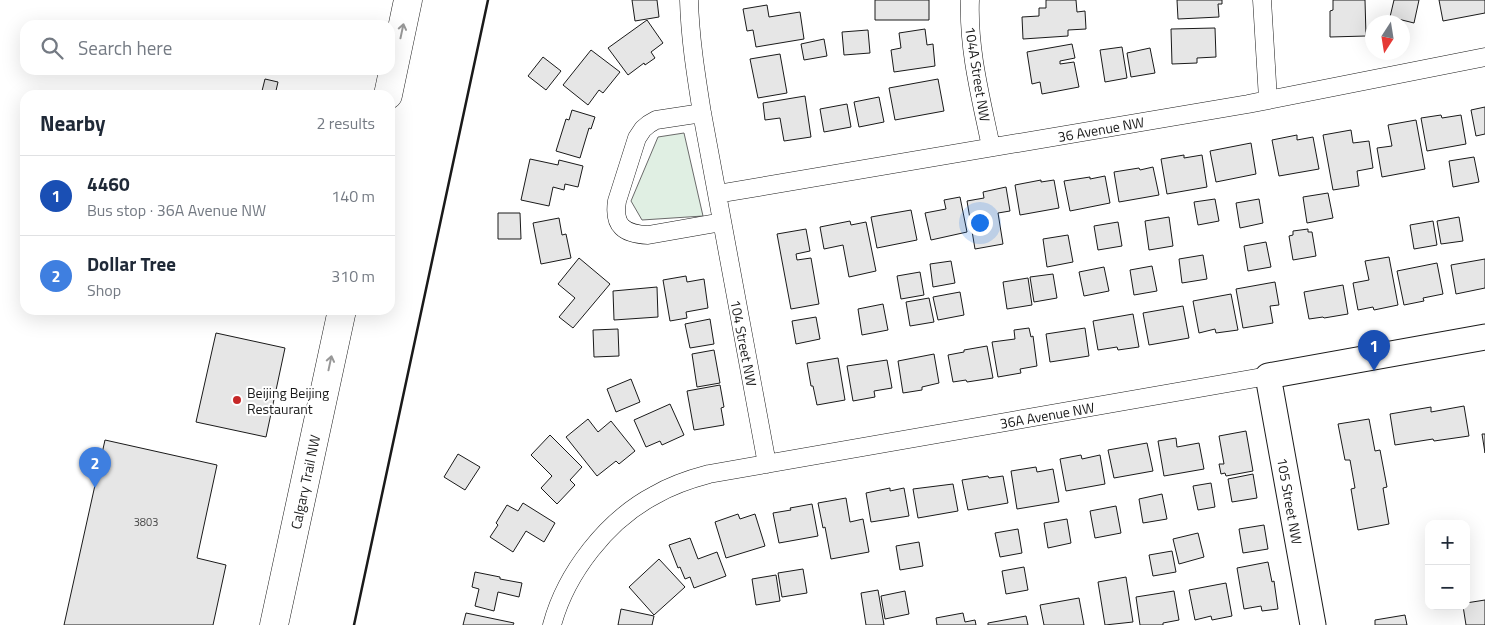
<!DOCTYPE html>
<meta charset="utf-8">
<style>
body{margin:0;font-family:"Titillium Web",sans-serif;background:#f2f2f3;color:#1f2937}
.controls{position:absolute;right:15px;bottom:15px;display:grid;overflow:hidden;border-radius:10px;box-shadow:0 5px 20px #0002}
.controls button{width:45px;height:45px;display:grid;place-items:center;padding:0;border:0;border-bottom:1px solid #e0e1e3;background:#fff;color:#1f2937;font:25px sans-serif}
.compass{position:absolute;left:1365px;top:15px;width:45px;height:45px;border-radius:50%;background:#fff;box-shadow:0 5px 20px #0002;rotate:192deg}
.you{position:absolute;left:979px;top:222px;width:18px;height:18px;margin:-12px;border:4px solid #fff;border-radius:50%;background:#1a73e8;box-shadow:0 0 0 8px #1a73e833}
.badge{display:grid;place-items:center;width:32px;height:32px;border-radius:50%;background:#0b8043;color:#fff;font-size:16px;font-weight:700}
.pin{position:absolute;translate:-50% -41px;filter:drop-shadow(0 1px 2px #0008)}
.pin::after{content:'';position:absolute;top:26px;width:18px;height:15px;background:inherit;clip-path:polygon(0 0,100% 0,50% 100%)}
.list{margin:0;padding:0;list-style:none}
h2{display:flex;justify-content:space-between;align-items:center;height:65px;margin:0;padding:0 20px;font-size:21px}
h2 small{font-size:16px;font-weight:400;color:#747a83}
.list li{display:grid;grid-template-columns:32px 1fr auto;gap:15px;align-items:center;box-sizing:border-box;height:80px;padding:0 20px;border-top:1px solid #e0e1e3}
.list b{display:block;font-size:19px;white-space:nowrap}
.list p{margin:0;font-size:16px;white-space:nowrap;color:#747a83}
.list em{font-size:16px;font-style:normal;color:#747a83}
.icon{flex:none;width:28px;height:28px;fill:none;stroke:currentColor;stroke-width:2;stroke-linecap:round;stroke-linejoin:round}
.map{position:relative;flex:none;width:1485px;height:625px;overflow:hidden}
.search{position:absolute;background:#fff;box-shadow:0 5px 20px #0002;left:20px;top:20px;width:375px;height:55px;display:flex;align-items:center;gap:12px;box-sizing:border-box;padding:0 18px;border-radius:15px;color:#747a83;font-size:19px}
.panel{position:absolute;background:#fff;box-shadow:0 5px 20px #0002;left:20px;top:90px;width:375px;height:225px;border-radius:15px}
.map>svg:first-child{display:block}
</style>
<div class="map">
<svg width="1485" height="625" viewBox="0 0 1485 625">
<rect width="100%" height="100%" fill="#fff"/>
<path fill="#e0efe3" stroke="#6a6a6a" d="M684,133L703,216L642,220L631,201L658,137Z"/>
<path fill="#e6e6e6" stroke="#1a1a1a" d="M632,0H657L659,17L635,21Z
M875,0H929V20H875Z
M1046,0H1076L1077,12L1085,11L1086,29L1068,30V36L1023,39L1022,17L1039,16V8H1046Z
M1177,0H1222V4H1218L1219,17L1178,19Z
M1333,0H1365L1366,36L1330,37V11L1333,10Z
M1394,0H1419L1414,23L1390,17Z
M1439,0H1485V13L1443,21Z
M767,5L769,17L800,12L804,39L756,47L753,30L747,31L743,9Z
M647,20L663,43L651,52L655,58L645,65L644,63L628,75L608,48Z
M1215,28L1216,57L1197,58V63L1172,64L1171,29Z
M925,29L927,45L933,44L935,66L894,72L891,50L901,48L899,33Z
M868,30L870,53L844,55L842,32Z
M824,39L827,56L804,60L801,44Z
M1072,44L1075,58L1060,61V64L1074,62L1079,87L1042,94L1040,82L1032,84L1027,52Z
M1122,47L1127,78L1105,82L1100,50Z
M1150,48L1155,73L1131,77L1127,53Z
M591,50L620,72L603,93L599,90L588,105L563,85Z
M780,54L787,93L758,98L750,59Z
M543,57L561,71L546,90L528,76Z
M265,79L278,82L275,95H261Z
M938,79L944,111L895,120L889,88Z
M805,96L811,137L784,141L780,118L765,120L763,103Z
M879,97L884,122L859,127L854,102Z
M847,104L851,127L824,132L820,109Z
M1485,107V134L1476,136L1471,110Z
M572,110L595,117L591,129L589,128L580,158L556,151L566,119L569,120Z
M1441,115L1442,118L1461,115L1466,144L1427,151L1421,118Z
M1416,120L1425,169L1382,177L1377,148L1392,146L1388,125Z
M1351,130L1353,143L1369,141L1373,168L1357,171L1359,186L1333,190L1323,135Z
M1297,135V140L1313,137L1319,169L1279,176L1272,140Z
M1251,143L1256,174L1216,182L1210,151Z
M1184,155V158L1202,155L1207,187L1167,194L1161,159Z
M1474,157L1479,182L1453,187L1449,161Z
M530,159L558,165L559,160L583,166L578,187L565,184L564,190L553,187L549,206L521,200Z
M1153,167L1159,195L1119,202L1114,172L1139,168L1140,170Z
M1105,176L1110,203L1070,211L1064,181L1090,177V179Z
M1041,180V182L1054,180L1059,208L1020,215L1015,185Z
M1006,187L1010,211L998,213L1003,244L975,249L967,201L984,198L983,192Z
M1328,193L1333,218L1307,223L1303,197Z
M960,197L967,232L931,240L925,213L946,209L944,200Z
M1215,199L1219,221L1198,225L1194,202Z
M1259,199L1263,223L1240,228L1236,203Z
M911,210L917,240L877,248L871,217Z
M498,213H520L521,239H498Z
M1169,217L1173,246L1149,250L1145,221Z
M1459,217L1463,241L1441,244L1437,221Z
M559,218L562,235L566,234L571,258L541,264L533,223Z
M850,221L851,225L866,222L876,271L849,277L843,245L824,249L820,227Z
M1433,221L1437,245L1414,249L1410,225Z
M1118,222L1122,246L1098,250L1094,226Z
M806,229L810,251L796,254L797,260L811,258L819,304L791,309L777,234Z
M1308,229V232H1312L1316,256L1293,260L1289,236L1293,235V231Z
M1068,235L1073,262L1047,267L1043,239Z
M1266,242L1271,267L1248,271L1244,246Z
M1203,255L1207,279L1182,283L1179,259Z
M1389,257L1398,305L1374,310L1373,307L1358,310L1353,283L1369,280L1365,261Z
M579,258L610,284L573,328L559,317L575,298L558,284Z
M1485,259V288L1456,294L1451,265Z
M951,261L955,283L933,287L930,264Z
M1437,263L1443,294L1423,298L1424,301L1404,305L1397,271Z
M1152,266L1157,291L1134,295L1130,270Z
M1104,267L1109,291L1084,296L1079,272Z
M920,272L924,295L901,299L897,276Z
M1053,274L1057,298L1034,302L1030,277Z
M686,276L687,282L704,279L708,308L686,312L687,318L670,321L663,280Z
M1028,278L1032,305L1007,309L1003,282Z
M1275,282L1279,305L1270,306L1273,323L1243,328L1236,289Z
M1343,285L1348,314L1324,318L1323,317L1309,319L1304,292Z
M657,287L658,317L614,320L613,291Z
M960,292L964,315L938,320L933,297Z
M1231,294L1238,330L1216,333L1215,329L1199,333L1193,301Z
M929,298L934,322L910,326L906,302Z
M883,304L888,330L862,335L858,309Z
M1183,306L1189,338L1149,345L1143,313Z
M1133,314L1139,347L1118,350L1117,347L1098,350L1093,321Z
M816,317L820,339L796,344L792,321Z
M710,319L714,344L690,348L685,324Z
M1029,328L1031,337L1033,336L1037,366L1020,369L1021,373L998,377L992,342L1015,339L1014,330Z
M1085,328L1089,356L1050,362L1046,334Z
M618,329L619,356L594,357L593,330Z
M216,333L285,348L266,437L196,422Z
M987,346L993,378L967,382L966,380L953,382L948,355L964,352V350Z
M714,350L720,383L697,387L692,354Z
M934,354L939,383L922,387V390L903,393L898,361Z
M838,358L845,400L817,405L813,386H811L807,363Z
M887,360L892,388L874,391L875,397L853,401L847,366Z
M631,379L640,402L616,412L607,389Z
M720,385L724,407L721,408L724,425L694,430L687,391Z
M670,404L684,435L662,445L660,441L646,447L634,420Z
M1464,406L1469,436L1434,441L1433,439L1395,445L1390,414L1431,407V412Z
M588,419L598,432L611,421L635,451L619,464L616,461L597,476L566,437Z
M1369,419L1375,451L1380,450L1387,487L1383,488L1389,524L1358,530L1351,489L1355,488L1350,460H1345L1338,424Z
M1246,431L1253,471L1226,476L1225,473L1221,474L1219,464H1224L1219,436Z
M1482,434H1485V453Z
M550,435L582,467L570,480L575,485L557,504L541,488L552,476L531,455Z
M1176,438L1177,447L1199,443L1204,469L1164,476L1158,441Z
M105,440L217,465L197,558L226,565L213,625H64Z
M1147,443L1153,471L1114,478L1108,450Z
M458,454L480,467L465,490L444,477Z
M1081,455L1082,459L1100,455L1105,484L1066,491L1060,459Z
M1036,467L1037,472L1053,469L1059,502L1017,509L1011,471Z
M1253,474L1257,498L1232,502L1228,479Z
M988,476L989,478L1003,476L1008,503L968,510L962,480Z
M1211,483L1215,507L1198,510L1193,486Z
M953,484L958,511L918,518L913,489Z
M890,488V491L904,488L909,516L871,522L866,493Z
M1162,494L1167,519L1143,523L1139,499Z
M846,498L850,522L863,519L869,552L831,559L825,527L823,528L818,503Z
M523,503L555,523L544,542L526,531L513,552L490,537L498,525L496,523L507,505L518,511Z
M812,504L818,536L779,543L773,513L791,510L790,508Z
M1116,506L1121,533L1095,538L1090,511Z
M738,514L740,519L755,514L765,546L726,558L715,522Z
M1067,519L1071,543L1048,548L1044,523Z
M1264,525L1268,549L1243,553L1239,529Z
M1018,529L1022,553L1000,557L995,533Z
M1198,533L1204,557L1179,564L1173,539Z
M690,538L698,559L717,552L726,576L694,588L690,577L685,579L680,567L678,568L669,545Z
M919,542L923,566L900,570L896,546Z
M1172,551L1176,572L1153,576L1149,555Z
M659,559L685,587L654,615L629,587Z
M1268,562L1272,582L1274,581L1278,609L1262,611L1261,606L1244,609L1237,568Z
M1024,567L1028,590L1006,594L1002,571Z
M803,569L807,593L782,597L778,573Z
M475,572L500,577V579L522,583L519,597L498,592L494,611L475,606L479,589L472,587Z
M776,575L780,601L756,605L752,579Z
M1126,577L1133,622L1105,625L1098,582Z
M1226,583L1232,616L1212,620L1211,616L1195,620L1189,590Z
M878,590L884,625H866L861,593Z
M905,591L909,614L885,619L881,596Z
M1174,591L1179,620L1163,623V625H1140L1136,597Z
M1079,598L1084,625H1044L1040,605Z
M1485,600V625H1466L1463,606H1466V603Z
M621,609L654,616L652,625H618Z
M466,613L514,623L513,625H463Z
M963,613L965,622L975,620L976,625H937L936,618Z
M1405,615L1407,625H1375V620Z
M1026,616L1028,625H988V623Z"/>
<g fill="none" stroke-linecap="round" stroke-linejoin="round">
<defs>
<path id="street" d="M689,0C690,38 696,75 702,113L767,464
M970,0C968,50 981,98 991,147
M1262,0L1268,99
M702,113L656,120L649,124L643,129L637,138L617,201C613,226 624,234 648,235L722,222
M717,194L1248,104L1485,57
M552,625C566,573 607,520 655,495C672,485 690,479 709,474L1268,376"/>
<path id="secondary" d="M1313,625L1268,376L1485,337"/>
<path id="highway" d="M388,95L408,0
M274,625L342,310"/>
</defs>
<use href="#street" stroke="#1a1a1a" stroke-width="19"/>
<use href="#secondary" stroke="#1a1a1a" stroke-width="27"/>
<use href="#highway" stroke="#1a1a1a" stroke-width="29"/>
<use href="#street" stroke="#fff" stroke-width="18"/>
<use href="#secondary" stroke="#fff" stroke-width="25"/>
<use href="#highway" stroke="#fff" stroke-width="28"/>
<path stroke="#1a1a1a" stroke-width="2.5" d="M354,625L488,0"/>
</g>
<defs><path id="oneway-shaft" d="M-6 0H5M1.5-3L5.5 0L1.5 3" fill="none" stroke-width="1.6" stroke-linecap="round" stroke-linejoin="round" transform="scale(1.25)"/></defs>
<g stroke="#989898">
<use href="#oneway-shaft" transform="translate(402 31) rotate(-78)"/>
<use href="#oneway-shaft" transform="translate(330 363) rotate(-78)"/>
</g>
<circle fill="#c62828" stroke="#fff" stroke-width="2" cx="237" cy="400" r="5"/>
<g text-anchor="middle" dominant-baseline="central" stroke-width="4" stroke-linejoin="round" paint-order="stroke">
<g font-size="11" fill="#4d4d4d">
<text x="146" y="522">3803</text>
</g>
<g font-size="14" fill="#1a1a1a" stroke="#fff">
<text transform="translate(978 74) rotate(81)">104A Street NW</text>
<text transform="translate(1101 129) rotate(-10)">36 Avenue NW</text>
<text transform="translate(744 343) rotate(79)">104 Street NW</text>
<text transform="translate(1047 415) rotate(-10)">36A Avenue NW</text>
<text transform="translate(305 482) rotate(-78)">Calgary Trail NW</text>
<text transform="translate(1290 501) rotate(80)">105 Street NW</text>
</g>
<g font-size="14" fill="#1a1a1a" stroke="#fff" text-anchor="start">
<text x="247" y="392">Beijing Beijing<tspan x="247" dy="16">Restaurant</tspan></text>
</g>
</g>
</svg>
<div class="controls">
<button>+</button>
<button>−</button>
</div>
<svg class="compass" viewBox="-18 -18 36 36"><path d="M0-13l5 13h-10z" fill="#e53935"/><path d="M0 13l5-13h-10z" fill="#747a83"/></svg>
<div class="you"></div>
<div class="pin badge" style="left:1374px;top:371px;background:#1a4fb4">1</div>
<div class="pin badge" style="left:95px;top:488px;background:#3f7fe0">2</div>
<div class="search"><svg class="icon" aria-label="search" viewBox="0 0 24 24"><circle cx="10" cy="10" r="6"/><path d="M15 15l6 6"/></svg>Search here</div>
<section class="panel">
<h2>Nearby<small>2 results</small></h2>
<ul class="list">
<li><span class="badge" style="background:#1a4fb4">1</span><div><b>4460</b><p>Bus stop · 36A Avenue NW</p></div><em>140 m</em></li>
<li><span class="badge" style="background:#3f7fe0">2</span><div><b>Dollar Tree</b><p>Shop</p></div><em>310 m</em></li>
</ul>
</section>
</div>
